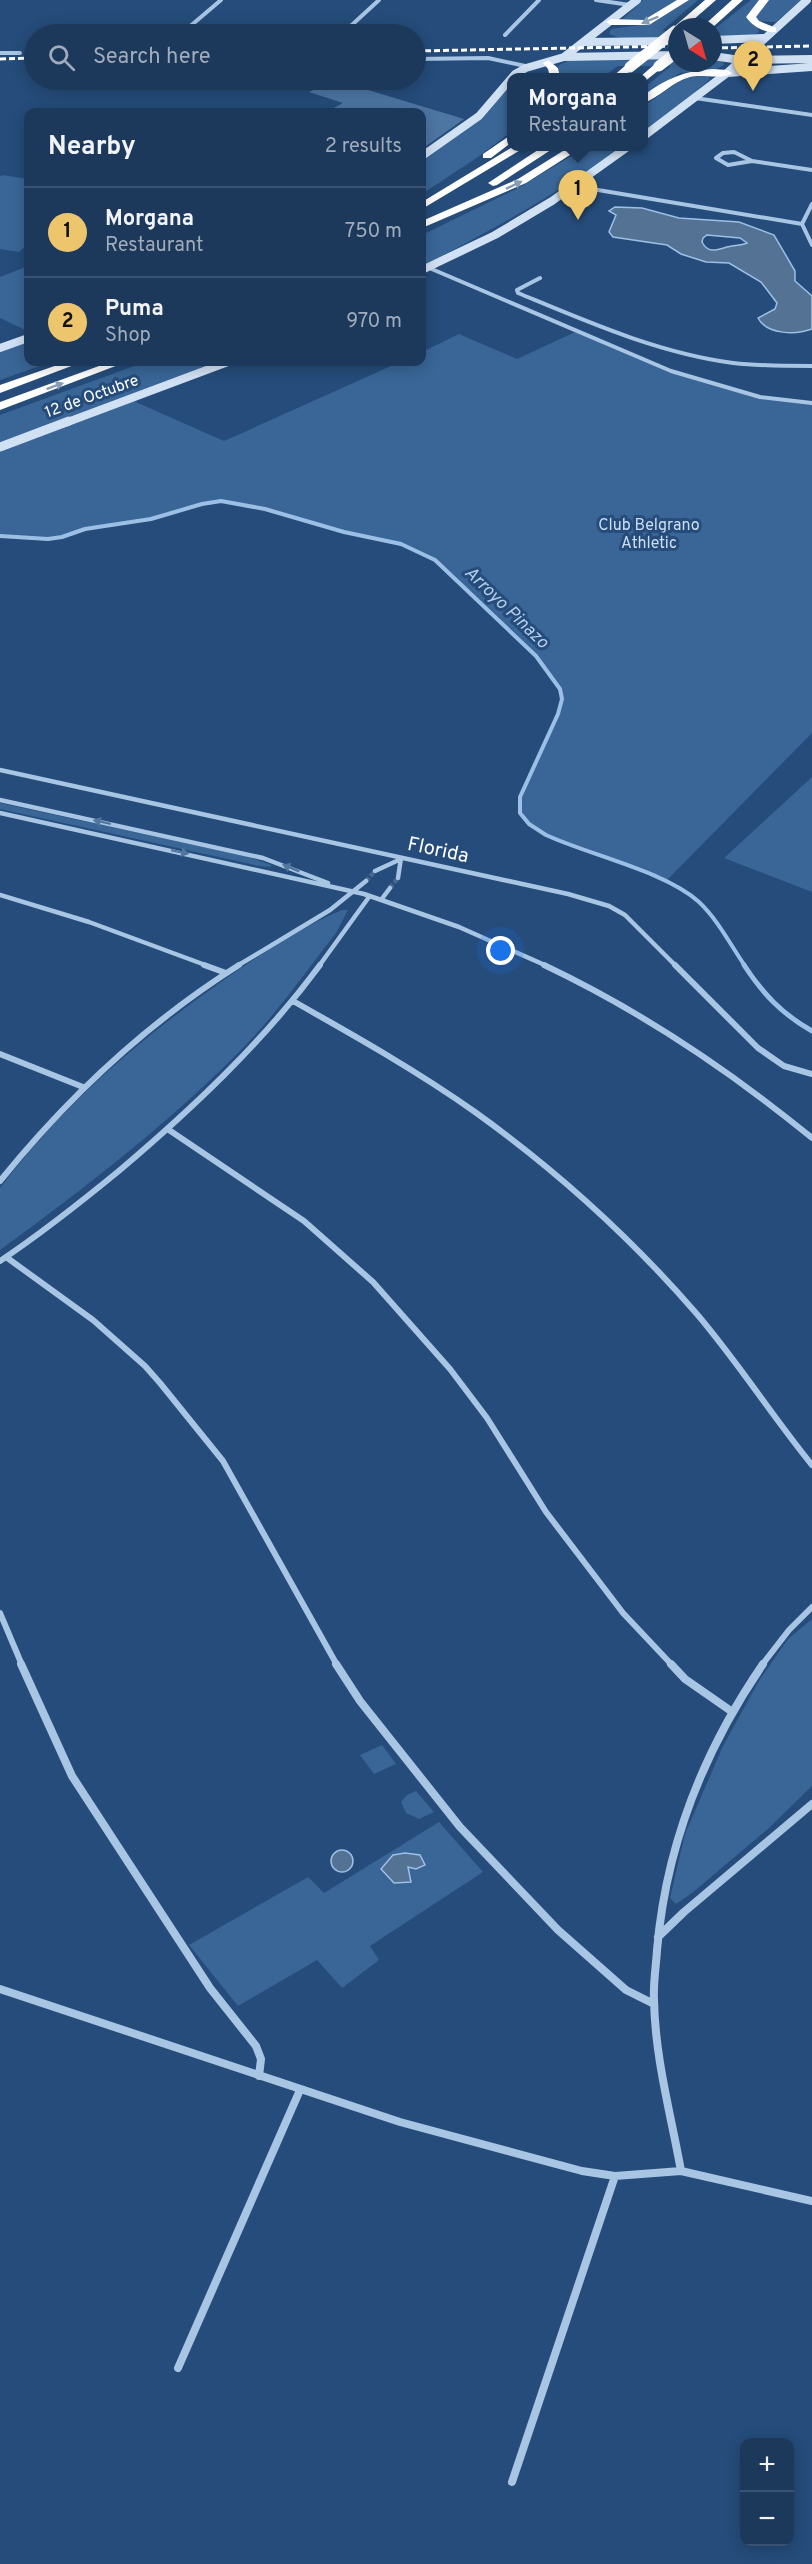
<!DOCTYPE html>
<meta charset="utf-8">
<style>
body{margin:0;font-family:Overpass,sans-serif;background:#294465;color:#f1f3f6}
.controls{position:absolute;right:18px;bottom:18px;display:grid;overflow:hidden;border-radius:12px;box-shadow:0 3px 15px #0003}
.controls button{width:54px;height:54px;display:grid;place-items:center;padding:0;border:0;border-bottom:2px solid #3a5372;background:#1c395c;color:#f1f3f6;font:30px sans-serif}
.compass{position:absolute;left:668px;top:18px;width:54px;height:54px;border-radius:50%;background:#1c395c;box-shadow:0 3px 15px #0003;rotate:143deg}
.you{position:absolute;left:501px;top:951px;width:21px;height:21px;margin:-15px;border:4px solid #fff;border-radius:50%;background:#1a73e8;box-shadow:0 0 0 9px #1a73e833}
.badge{display:grid;place-items:center;width:39px;height:39px;border-radius:50%;background:#edc56d;color:#111;font-size:20px;font-weight:700}
.pin{position:absolute;translate:-50% -50px;filter:drop-shadow(0 2px 3px #0008)}
.pin::after{content:'';position:absolute;top:32px;width:21px;height:18px;background:inherit;clip-path:polygon(0 0,100% 0,50% 100%)}
.popup{position:absolute;left:507px;top:73px;width:141px;height:78px;box-sizing:border-box;display:grid;place-content:center;border-radius:12px;background:#1c395c;filter:drop-shadow(0 2px 4px #0005);font-size:20px;white-space:nowrap;color:#a0acbb}
.popup b{font-size:22px;color:#f1f3f6}
.popup::after{content:'';position:absolute;left:50%;top:100%;margin-left:-12px;border:12px solid transparent;border-top-color:#1c395c}
.list{margin:0;padding:0;list-style:none}
h2{display:flex;justify-content:space-between;align-items:center;height:78px;margin:0;padding:0 24px;font-size:26px}
h2 small{font-size:20px;font-weight:400;color:#a0acbb}
.list li{display:grid;grid-template-columns:39px 1fr auto;gap:18px;align-items:center;box-sizing:border-box;height:90px;padding:0 24px;border-top:2px solid #3a5372}
.list b{display:block;font-size:22px;white-space:nowrap}
.list p{margin:0;font-size:20px;white-space:nowrap;color:#a0acbb}
.list em{font-size:20px;font-style:normal;color:#a0acbb}
.icon{flex:none;width:33px;height:33px;fill:none;stroke:currentColor;stroke-width:2;stroke-linecap:round;stroke-linejoin:round}
.map{position:relative;flex:none;width:812px;height:2564px;overflow:hidden}
.search{position:absolute;background:#1c395c;box-shadow:0 3px 15px #0003;left:24px;top:24px;width:402px;height:66px;display:flex;align-items:center;gap:15px;box-sizing:border-box;padding:0 21px;border-radius:33px;color:#a0acbb;font-size:22px}
.panel{position:absolute;background:#1c395c;box-shadow:0 3px 15px #0003;left:24px;top:108px;width:402px;height:258px;border-radius:12px}
.map>svg:first-child{display:block}
</style>
<div class="map">
<svg width="812" height="2564" viewBox="0 0 812 2564">
<rect width="100%" height="100%" fill="#254c7a"/>
<path fill="#396697" d="M643,0H679L646,21L623,19Z
M689,0H698L662,31L677,32V38H620L609,34L611,29L653,23Z
M751,0H760L746,17L759,30L758,33L751,36L713,37V30Z
M769,0H801L776,22L757,21L755,15Z
M677,58V63H713V58L723,61L724,65L716,69L680,73L644,96V88L671,66H618L603,77H560L558,66L561,64L571,60Z
M694,74L708,76L710,79L677,108L644,132V106L677,83Z
M512,84V131L478,157L422,194V159L482,118Z
M586,147H623C557,193 494,230 422,266V235L520,187Z
M2,175L28,179V244L19,252L0,249V177Z
M28,266V329L25,330L0,318V277Z
M575,332L656,365L742,393L812,403V733L666,881C640,871 523,835 519,809C517,795 535,769 541,755C547,738 562,718 562,700C561,672 515,637 497,620C476,600 456,579 435,560L400,544L344,532L265,509L221,501L202,504L151,519L85,529L62,537L48,539L0,536V447L129,399L224,441L400,362H422V352L459,334L517,359Z
M28,342V362H51L0,380V352Z
M145,362H218L0,444V415Z
M812,777V892L724,858Z
M0,803L249,857L271,865V867L259,866L0,809Z
M342,910H348L336,933C304,974 273,1019 235,1056C163,1128 82,1190 0,1250V1188C64,1103 144,1035 231,975C266,951 303,926 342,910Z
M812,1619V1786L769,1828L692,1893L676,1904L670,1898L685,1834L723,1746L760,1679L788,1639Z
M382,1745L396,1764L374,1774L360,1755Z
M416,1791L434,1812L419,1819L406,1813L401,1802L407,1795Z
M439,1822L483,1872L370,1946L379,1960L342,1988L317,1960L238,2006L189,1945L308,1877L324,1893Z"/>
<path fill="#547293" stroke="#9cc0e5" stroke-width="1.5" fill-rule="evenodd" d="M615,207L642,208L679,218L739,222L774,235L795,271V281L812,296V329C796,335 767,335 758,318L775,309L777,303L761,282L729,263L706,262L681,254L667,245L613,237L609,232L616,215L609,211ZM707,235L740,238L747,243C740,246 734,245 727,247C717,250 708,254 702,242L703,238Z
M331 1861a11 11 0 1 1 22 0a11 11 0 1 1-22 0Z
M405,1853L420,1855L425,1865L416,1869L408,1867L411,1882L394,1883L381,1869L393,1855Z"/>
<g fill="none" stroke-linecap="round" stroke-linejoin="round">
<path stroke="#9cc0e5" stroke-width="4" d="M0,536L48,539L62,537L85,529L151,519L202,504L221,501L265,509L344,532L401,544L435,560L536,656L560,689L562,699L558,714L520,797V813L529,824L546,835C589,855 665,871 699,902C718,920 730,944 745,966"/>
<path stroke="#9cc0e5" stroke-width="5" d="M744,965C763,994 782,1014 812,1031"/>
</g>
<path fill="#4d76a3" d="M335,80L431,109L464,119L422,149V112H326L343,103L309,92Z"/>
<g fill="none" stroke-linecap="round" stroke-linejoin="round">
<path stroke="#46678e" stroke-width="4.5" stroke-dasharray="4.5 2" stroke-linecap="butt" d="M366,881L375,871
M390,888L398,878"/>
<path stroke="#a8c5e4" stroke-width="4" d="M596,0L630,5
M181,34L221,0
M342,34L379,0
M505,35L539,0
M0,53H20
M416,59L488,58L530,67
M156,84H197L240,80
M695,98L812,115
M734,152L752,161L728,165L716,158L723,153Z
M752,161L812,170
M574,186L802,224
M812,204L802,224L812,245
M427,267L671,371L760,397L812,403
M540,278L517,290L518,293C588,322 658,353 733,363C760,366 786,366 812,366"/>
<path stroke="#a8c5e4" stroke-width="4.5" d="M0,770L568,894L609,906L625,915L676,966
M0,800L263,858L328,883
M0,813L364,894L459,927L547,966
M375,871L401,859
M398,878L401,858
M0,895L89,922L208,966
M381,900L390,888
M237,966L330,910L366,881
M319,966L369,897"/>
<path stroke="#a8c5e4" stroke-width="6" d="M204,965L226,973
M544,965C641,1011 729,1070 812,1138
M675,965L758,1048L784,1066L812,1074
M293,1001C355,1036 417,1071 475,1112C556,1170 631,1238 696,1313C738,1362 772,1416 812,1465
M0,1054L83,1087
M169,1130L304,1221L373,1282L450,1369L487,1418L546,1512L623,1613L672,1665
M0,1181C68,1097 147,1023 239,965
M6,1257L93,1320L145,1366L160,1383L223,1461L337,1665
M0,1261C42,1233 81,1202 120,1170C193,1108 263,1042 320,965
M0,1613L22,1665
M762,1665L789,1630L812,1607"/>
<path stroke="#a8c5e4" stroke-width="8" d="M21,1664L72,1776L210,1988L256,2046L261,2059L259,2076
M336,1664L360,1701L460,1827L558,1930L626,1990L654,2004
M671,1664L685,1679L731,1711
M658,1937L684,1912L812,1804
M0,1989L400,2122L582,2171L615,2176L681,2171L812,2201
M681,2171C671,2115 655,2058 654,2000C653,1984 656,1967 657,1950C666,1845 704,1750 763,1664
M178,2368L300,2090
M512,2482L615,2176"/>
<path stroke="#d1e1f4" stroke-width="8" d="M713,40L765,38
M584,42L677,41
M713,56L740,60L812,59
M564,57L677,55
M727,73L812,67
M644,136L727,73L807,0
M422,156L479,116L515,74L526,68L564,57L637,0
M422,270L495,235L552,201L629,146
M0,348L28,338
M65,423L228,362"/>
<path stroke="#d1e1f4" stroke-width="9" d="M0,447L69,421"/>
<path fill="#fff" fill-rule="evenodd" d="M677,0H689L649,25H611L606,22L611,19L644,20Z
M705,0H716L685,27L676,29V25Z
M732,0H743L713,27H702Z
M759,0H769L756,17L759,21L776,28V32C765,33 753,27 746,17Z
M548,60L558,68L560,77H550L548,69L543,63Z
M655,64L664,66L644,82V77H640Z
M626,65L635,67L623,77H612Z
M713,69L727,70L732,73C723,80 702,74 690,77C672,82 660,97 644,103V95C666,79 685,70 713,69Z
M512,134V142L491,158H483V154Z
M514,146H527L422,209V202Z
M544,146H557L497,185L493,186L488,183Z
M571,146H584L526,183L422,228V221L518,179Z
M66,362H82L0,393V385Z
M110,362H126L0,410V402Z"/>
<path stroke="#fff" stroke-width="3" stroke-dasharray="6 3" stroke-linecap="butt" d="M713,48L812,46
M416,51L677,46
M0,59L34,58"/>
<path stroke="#fff" stroke-width="11" d="M659,66L677,52
M630,67L675,31"/>
</g>
<defs><path id="oneway-solid" d="M-6-.8H1V-3.2L6.5 0L1 3.2V.8H-6Z" transform="scale(1.5)"/></defs>
<g fill="#879db6">
<use href="#oneway-solid" transform="translate(650 20) rotate(158)"/>
<use href="#oneway-solid" transform="translate(514 185) rotate(-26)"/>
<use href="#oneway-solid" transform="translate(55 386) rotate(-20)"/>
</g>
<g fill="#53769f">
<use href="#oneway-solid" transform="translate(102 822) rotate(-168)"/>
<use href="#oneway-solid" transform="translate(180 852) rotate(12)"/>
<use href="#oneway-solid" transform="translate(291 868) rotate(-158)"/>
</g>
<g text-anchor="middle" dominant-baseline="central" stroke-width="6" stroke-linejoin="round" paint-order="stroke">
<g font-size="16" fill="#fff" stroke="#254c7a">
<text transform="translate(92 397) rotate(-20)">12 de Octubre</text>
</g>
<g font-size="16" fill="#cbdef3" stroke="#254c7a">
<text x="649" y="526">Club Belgrano<tspan x="649" dy="18">Athletic</tspan></text>
</g>
<g font-size="18" font-style="italic" fill="#b3cfec" stroke="#254c7a">
<text transform="translate(506 608) rotate(44)">Arroyo Pinazo</text>
</g>
<g font-size="20" fill="#fff" stroke="#254c7a">
<text transform="translate(438 851) rotate(12)">Florida</text>
</g>
</g>
</svg>
<div class="controls">
<button>+</button>
<button>−</button>
</div>
<svg class="compass" viewBox="-18 -18 36 36"><path d="M0-13l5 13h-10z" fill="#e53935"/><path d="M0 13l5-13h-10z" fill="#a0acbb"/></svg>
<div class="you"></div>
<div class="pin badge" style="left:578px;top:220px">1</div>
<div class="popup"><b>Morgana</b>Restaurant</div>
<div class="pin badge" style="left:753px;top:91px">2</div>
<div class="search"><svg class="icon" aria-label="search" viewBox="0 0 24 24"><circle cx="10" cy="10" r="6"/><path d="M15 15l6 6"/></svg>Search here</div>
<section class="panel">
<h2>Nearby<small>2 results</small></h2>
<ul class="list">
<li><span class="badge">1</span><div><b>Morgana</b><p>Restaurant</p></div><em>750 m</em></li>
<li><span class="badge">2</span><div><b>Puma</b><p>Shop</p></div><em>970 m</em></li>
</ul>
</section>
</div>
